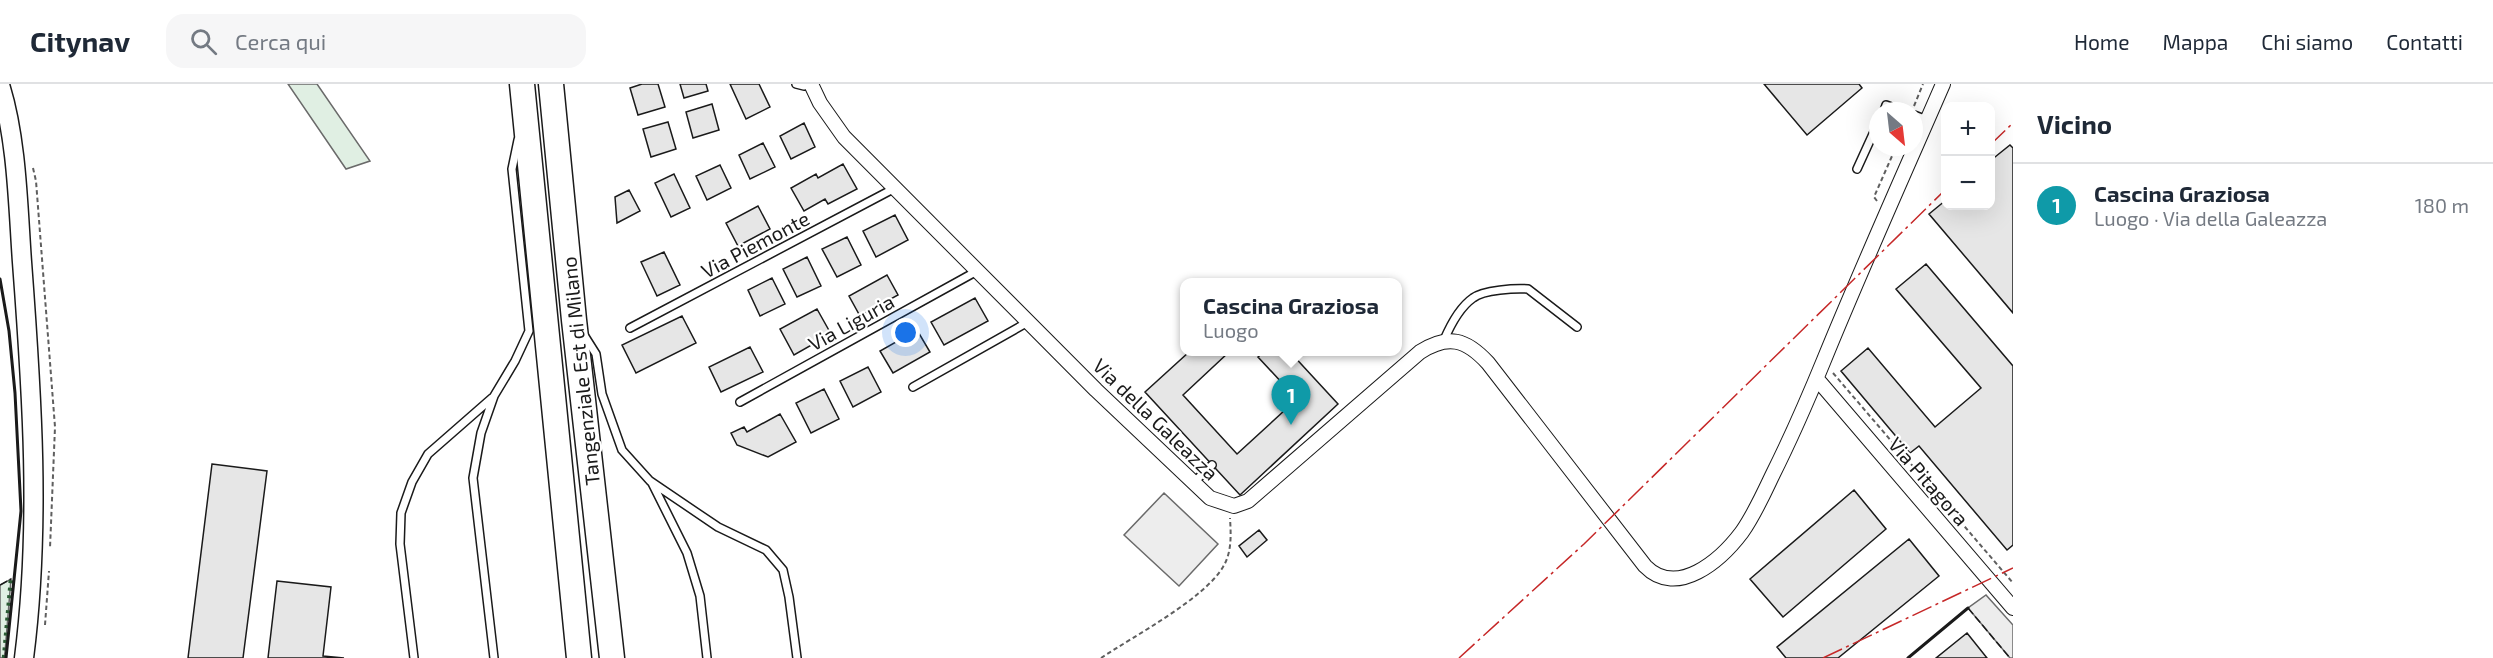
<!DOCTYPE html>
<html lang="it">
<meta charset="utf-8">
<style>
body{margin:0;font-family:"Exo 2",sans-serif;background:#f6f6f7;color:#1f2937}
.controls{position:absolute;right:18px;top:18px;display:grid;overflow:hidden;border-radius:12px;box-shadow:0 6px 24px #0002}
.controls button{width:54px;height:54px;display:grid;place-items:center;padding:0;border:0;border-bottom:2px solid #e0e1e3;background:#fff;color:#1f2937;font:30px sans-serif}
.compass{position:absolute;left:1869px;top:18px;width:54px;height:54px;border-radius:50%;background:#fff;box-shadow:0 6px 24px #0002;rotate:152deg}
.you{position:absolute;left:906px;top:249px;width:21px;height:21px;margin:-15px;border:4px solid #fff;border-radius:50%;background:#1a73e8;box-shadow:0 0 0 9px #1a73e833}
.badge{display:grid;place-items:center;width:39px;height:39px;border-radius:50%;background:#d93025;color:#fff;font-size:20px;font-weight:700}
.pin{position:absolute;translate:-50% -50px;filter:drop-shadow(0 2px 3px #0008)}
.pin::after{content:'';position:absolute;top:32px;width:21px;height:18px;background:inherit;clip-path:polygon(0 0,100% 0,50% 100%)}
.popup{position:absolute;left:1180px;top:194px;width:222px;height:78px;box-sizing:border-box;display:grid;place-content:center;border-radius:12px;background:#fff;filter:drop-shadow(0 2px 4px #0005);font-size:20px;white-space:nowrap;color:#747a83}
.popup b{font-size:22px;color:#1f2937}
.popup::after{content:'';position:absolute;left:50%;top:100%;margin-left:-12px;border:12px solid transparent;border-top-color:#fff}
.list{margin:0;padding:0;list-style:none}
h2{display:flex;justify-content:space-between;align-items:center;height:78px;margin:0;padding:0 24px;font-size:26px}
h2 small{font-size:20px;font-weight:400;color:#747a83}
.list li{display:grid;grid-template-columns:39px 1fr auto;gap:18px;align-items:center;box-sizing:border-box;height:84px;padding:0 24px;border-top:2px solid #e0e1e3}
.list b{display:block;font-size:22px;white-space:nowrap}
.list p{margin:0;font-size:20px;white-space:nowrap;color:#747a83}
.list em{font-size:20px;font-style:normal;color:#747a83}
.icon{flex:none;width:33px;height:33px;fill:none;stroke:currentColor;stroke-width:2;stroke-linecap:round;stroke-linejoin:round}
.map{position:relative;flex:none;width:2013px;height:574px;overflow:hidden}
header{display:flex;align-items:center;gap:36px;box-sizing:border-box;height:84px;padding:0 30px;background:#fff;border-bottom:2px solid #e0e1e3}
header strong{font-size:28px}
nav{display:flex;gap:33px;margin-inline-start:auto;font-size:21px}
.search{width:420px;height:54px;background:#f6f6f7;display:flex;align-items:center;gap:15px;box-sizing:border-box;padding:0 21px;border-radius:18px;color:#747a83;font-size:22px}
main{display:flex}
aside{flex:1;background:#fff}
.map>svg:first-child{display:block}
</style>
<header>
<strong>Citynav</strong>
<div class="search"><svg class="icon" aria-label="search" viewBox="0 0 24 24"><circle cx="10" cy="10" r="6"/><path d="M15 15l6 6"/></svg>Cerca qui</div>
<nav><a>Home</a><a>Mappa</a><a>Chi siamo</a><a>Contatti</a></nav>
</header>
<main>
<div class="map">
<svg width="2013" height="574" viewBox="0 0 2013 574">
<rect width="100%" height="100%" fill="#fff"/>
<path fill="#e0efe3" stroke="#6a6a6a" stroke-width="1.5" d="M288,0H317L370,77L346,85Z
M11,495L5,568L4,574H0V501Z"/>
<path fill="#ededed" stroke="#6a6a6a" stroke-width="1.5" d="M1164,409L1218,460L1179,502L1124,451Z
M1986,511L2013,541V574H2010L1968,524Z"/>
<path fill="#e6e6e6" stroke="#1a1a1a" stroke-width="1.5" d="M642,0H658L665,23L638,31L630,4Z
M680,0H706L708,7L684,14Z
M730,0H759L770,23L746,35Z
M1764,0H1859L1862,4L1807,51Z
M712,20L719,46L693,54L686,28Z
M668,38L676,65L651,73L643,45Z
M804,39L815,63L791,75L780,52Z
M763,59L775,83L750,95L739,71Z
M2010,61L2013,64V229L1929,130L1946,116V122H1990V77Z
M843,80L857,105L828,120L825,115L804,127L791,104L816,90L818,94Z
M720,81L731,104L707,116L696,92Z
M674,90L690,124L671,133L655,99Z
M629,106L640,127L617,139L615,113Z
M758,122L770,145L738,162L726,139Z
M895,131L908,156L876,173L863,147Z
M847,153L861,181L837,193L822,165Z
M664,168L680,201L657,212L641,178Z
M807,173L821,202L797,213L783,185Z
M1926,180L2013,282V461L2007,466L1919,362L1910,369L1841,287L1868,264L1935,343L1981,304L1896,205Z
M887,191L898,211L860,232L849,212Z
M772,194L785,220L760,232L748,206Z
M975,214L988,237L944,261L931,238Z
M817,225L831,250L794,271L780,245Z
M682,232L696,259L636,289L622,261Z
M917,246L930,268L893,289L880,267Z
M750,263L763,288L721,308L709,283Z
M1189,268H1229L1183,311L1237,370L1297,315L1258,273L1264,268H1290L1338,320L1240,411L1145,308Z
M868,283L881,308L853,323L840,297Z
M824,305L839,335L811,349L796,319Z
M780,330L796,358L768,373L737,361L731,349L744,343L747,348Z
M212,380L267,387L243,574H188Z
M1854,406L1886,445L1783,533L1750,495Z
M1259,446L1267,456L1247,473L1239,462Z
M1909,455L1939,492L1838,574H1786L1777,563Z
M277,497L331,503L323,572L344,574H268Z
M1967,549L1987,574H1936Z"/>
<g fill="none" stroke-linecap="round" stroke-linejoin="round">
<defs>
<path id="service" d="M796,0L804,2L809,0
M1884,27L1886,21L1902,27
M1914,31L1927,36
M1857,85L1878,39
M630,244L895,104
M584,251L596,270L602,310L622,366L650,397L718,443L766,466L783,486L789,513L797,574
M1444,256C1450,242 1460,223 1473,214C1483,206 1516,204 1528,205L1577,243
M913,303L1028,238
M740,318L977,187
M652,399L687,469L700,512L707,574
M1193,399L1212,381
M414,574L400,460L401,429L412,398L428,370L492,314
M494,574L473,394L481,349L494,312L515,277L529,247L512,85L518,56"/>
<path id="minor" d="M811,0L820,19L844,53L1096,306L1210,414L1234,422L1248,417L1420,268C1448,250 1466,255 1488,279L1645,482C1677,515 1721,476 1742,448C1754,431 1763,411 1772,392C1791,354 1808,315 1824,276C1862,183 1903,92 1943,0
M1817,295L2013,524"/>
<path id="secondary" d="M0,1C17,55 18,122 22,178C32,310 41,442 24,574"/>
<path id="motorway" d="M522,0L579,574
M551,0L574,236L612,574"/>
</defs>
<use href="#service" stroke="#1a1a1a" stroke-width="10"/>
<use href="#minor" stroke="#1a1a1a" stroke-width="16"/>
<use href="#secondary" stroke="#1a1a1a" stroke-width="21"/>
<use href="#motorway" stroke="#1a1a1a" stroke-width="27"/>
<path stroke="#5f5f5f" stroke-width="2" stroke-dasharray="4.5 3" stroke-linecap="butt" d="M1914,22L1923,0
M33,84L36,97L55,343L50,464
M1877,117L1874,113L1896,63
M1833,289L2013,499
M45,541L49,487
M1101,574C1134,552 1204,515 1223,483C1232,468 1231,451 1230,434"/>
<use href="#service" stroke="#fff" stroke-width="7"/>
<use href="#minor" stroke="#fff" stroke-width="14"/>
<use href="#secondary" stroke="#fff" stroke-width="18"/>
<use href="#motorway" stroke="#fff" stroke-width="24"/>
<path stroke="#2b5a34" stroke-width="4.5" stroke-dasharray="3 4.5" stroke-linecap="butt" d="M4,574L11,495"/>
<path stroke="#1a1a1a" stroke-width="1.5" stroke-dasharray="8 3" stroke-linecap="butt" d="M0,501L11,495
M1968,524L2010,574"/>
<path stroke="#1a1a1a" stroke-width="3" d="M0,195L9,247L15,309L21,427L6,574
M1908,574L1968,524"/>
<path stroke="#c62828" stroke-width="1.5" stroke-dasharray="21 4.5 3 4.5" stroke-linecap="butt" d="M1990,61L2013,39
M1459,574L1584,460L1946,105
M1823,574L2013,484"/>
</g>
<g text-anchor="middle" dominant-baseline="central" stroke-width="4.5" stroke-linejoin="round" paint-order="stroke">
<g font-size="20" fill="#1a1a1a" stroke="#fff">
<text transform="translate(755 160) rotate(-28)">Via Piemonte</text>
<text transform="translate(851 238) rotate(-29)">Via Liguria</text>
<text transform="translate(580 287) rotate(-96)">Tangenziale Est di Milano</text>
<text transform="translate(1156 335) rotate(44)">Via della Galeazza</text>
<text transform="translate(1929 397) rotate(49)">Via Pitagora</text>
</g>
</g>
</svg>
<div class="controls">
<button>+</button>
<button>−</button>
</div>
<svg class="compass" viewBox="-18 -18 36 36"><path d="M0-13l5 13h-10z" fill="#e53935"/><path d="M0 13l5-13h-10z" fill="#747a83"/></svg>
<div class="you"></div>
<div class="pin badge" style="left:1291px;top:341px;background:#0f9aa8">1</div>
<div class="popup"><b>Cascina Graziosa</b>Luogo</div>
</div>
<aside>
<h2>Vicino<small></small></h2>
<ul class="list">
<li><span class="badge" style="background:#0f9aa8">1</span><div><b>Cascina Graziosa</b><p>Luogo · Via della Galeazza</p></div><em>180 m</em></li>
</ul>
</aside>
</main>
